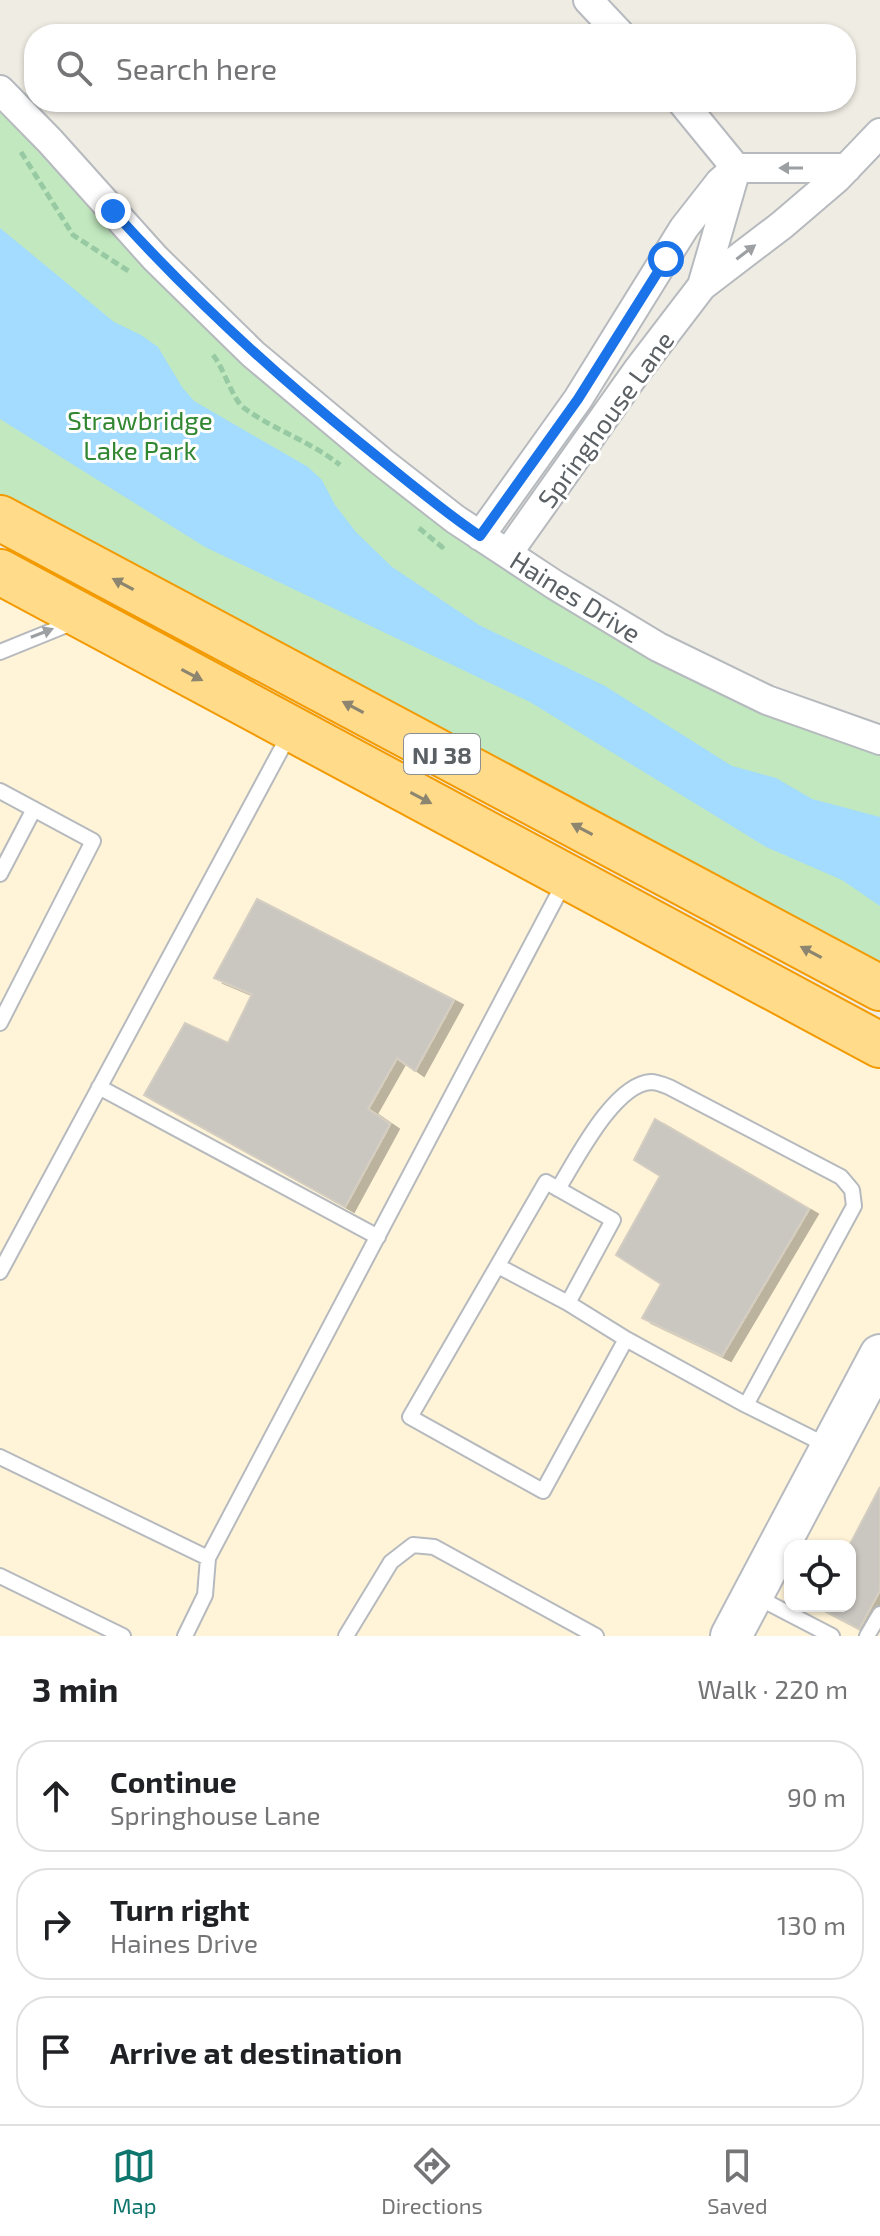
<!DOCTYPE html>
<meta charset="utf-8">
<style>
body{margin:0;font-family:"Exo 2",sans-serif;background:#f2f2f2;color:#202124}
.controls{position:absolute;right:24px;bottom:24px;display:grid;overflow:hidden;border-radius:16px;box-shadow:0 2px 6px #0004}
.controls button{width:72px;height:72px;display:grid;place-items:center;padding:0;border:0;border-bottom:2px solid #e0e0e0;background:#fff;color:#202124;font:40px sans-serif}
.stop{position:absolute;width:24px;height:24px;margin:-18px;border:6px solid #1a73e8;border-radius:50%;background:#fff}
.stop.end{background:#1a73e8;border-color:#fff;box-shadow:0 2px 8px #0008}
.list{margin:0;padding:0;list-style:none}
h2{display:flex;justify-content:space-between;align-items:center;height:104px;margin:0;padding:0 32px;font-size:34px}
h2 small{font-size:26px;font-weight:400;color:#757577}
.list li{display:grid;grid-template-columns:52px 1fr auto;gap:24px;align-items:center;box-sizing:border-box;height:112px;margin:0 16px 16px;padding:0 16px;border:2px solid #e0e0e0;border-radius:32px}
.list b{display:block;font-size:30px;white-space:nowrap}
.list p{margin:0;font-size:26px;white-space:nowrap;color:#757577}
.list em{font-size:26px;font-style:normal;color:#757577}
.icon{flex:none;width:44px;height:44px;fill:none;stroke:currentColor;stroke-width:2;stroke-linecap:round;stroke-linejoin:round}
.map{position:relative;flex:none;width:880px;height:1636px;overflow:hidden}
.search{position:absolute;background:#fff;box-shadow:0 2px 6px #0004;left:24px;right:24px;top:24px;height:88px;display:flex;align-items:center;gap:20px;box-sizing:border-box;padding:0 28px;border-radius:32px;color:#757577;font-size:30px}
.sheet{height:488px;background:#fff}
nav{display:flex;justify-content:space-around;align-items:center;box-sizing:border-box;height:112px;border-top:2px solid #e0e0e0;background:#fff;font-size:22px;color:#757577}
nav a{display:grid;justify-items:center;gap:4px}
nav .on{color:#0f766e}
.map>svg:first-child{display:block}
</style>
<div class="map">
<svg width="880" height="1636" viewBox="0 0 880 1636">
<defs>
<filter id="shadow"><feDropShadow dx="9" dy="5" stdDeviation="0" flood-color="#0004"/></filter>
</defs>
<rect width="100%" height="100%" fill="#efece3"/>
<path fill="#fff4d8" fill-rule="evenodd" d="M0,572L880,1045V1636H0ZM790,1546H850V1606H790Z"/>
<path fill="#c1e8bf" d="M0,89L338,425L713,675L880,738V988L0,518Z"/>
<path fill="#a3dcff" d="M0,228L114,322L141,335L158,347L182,387L194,401L308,467L322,480L335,505L356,532L392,567L479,625L605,686L732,766L776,778L812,799L880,817V906L842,880L766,847L530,702L205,547L0,419Z"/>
<path fill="#cac6c0" stroke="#d4cdc1" stroke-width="2" filter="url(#shadow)" d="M257,899L454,1000L415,1071L397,1058L368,1109L390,1124L345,1207L144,1095L185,1023L228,1043L252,994L214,978Z
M655,1119L809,1209L722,1356L642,1318L661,1284L616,1255L660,1176L634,1160Z
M880,1487V1590L859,1629L817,1607L850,1606L849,1546Z"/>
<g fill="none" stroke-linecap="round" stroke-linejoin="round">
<defs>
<path id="lane" d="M0,652L74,622
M0,791L93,841L0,1023
M0,874L34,809
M99,1087L378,1237
M558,1189C576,1160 614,1084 651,1082C656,1082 664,1085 669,1087L841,1177L852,1190L854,1206L746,1405
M498,1266L568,1303
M0,1272L290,733
M626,1339L568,1303L613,1220L546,1182L410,1417L543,1491L626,1339L746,1405L830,1447
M0,1457L208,1558L565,881
M0,1576L123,1636
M755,1596L832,1636
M185,1636L205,1595L208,1558
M346,1636L391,1562L413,1545L434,1547L596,1636
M867,1636L880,1614"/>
<path id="street" d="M588,0L620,34
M0,90L50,141L155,258L253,354L382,462L455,519L555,585L658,647L767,700L880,740
M682,102L736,168
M702,286L736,169
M480,536L578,399L684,228L720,182L736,168H847
M508,553L637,371L702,286L782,225L837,178L880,133"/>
<path id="secondary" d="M731,1636L880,1355"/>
<path id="highway" d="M0,518L880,988
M0,572L880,1045"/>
</defs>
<use href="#lane" stroke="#b6babe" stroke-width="18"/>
<use href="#street" stroke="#b6babe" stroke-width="32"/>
<use href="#secondary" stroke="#b7bbc0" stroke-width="44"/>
<use href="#highway" stroke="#f29a00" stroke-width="48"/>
<path stroke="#97c9a3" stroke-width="5" stroke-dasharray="8 4" stroke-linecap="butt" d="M21,152L73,235L130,272
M213,355C224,368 232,399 244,408C274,430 310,441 340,465
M419,528L442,547L445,543"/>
<use href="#lane" stroke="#fff" stroke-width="14"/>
<use href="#street" stroke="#fff" stroke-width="28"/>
<use href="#secondary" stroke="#fff" stroke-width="40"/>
<use href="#highway" stroke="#ffdb8a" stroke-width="44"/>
</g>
<defs><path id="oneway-solid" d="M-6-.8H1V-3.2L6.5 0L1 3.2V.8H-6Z" transform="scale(2)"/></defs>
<g fill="#9da0a3">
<use href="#oneway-solid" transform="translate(791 168) rotate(180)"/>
<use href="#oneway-solid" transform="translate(746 252) rotate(-37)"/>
<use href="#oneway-solid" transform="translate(42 633) rotate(-21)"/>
</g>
<g fill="#8c8570">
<use href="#oneway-solid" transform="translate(123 584) rotate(-152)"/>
<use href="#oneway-solid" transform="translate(192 675) rotate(28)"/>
<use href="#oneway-solid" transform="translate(353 707) rotate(-152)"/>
<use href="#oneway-solid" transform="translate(421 798) rotate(28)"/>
<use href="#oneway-solid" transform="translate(582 829) rotate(-152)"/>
<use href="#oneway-solid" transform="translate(811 952) rotate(-152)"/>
</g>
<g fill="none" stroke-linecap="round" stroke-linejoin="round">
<path stroke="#1a73e8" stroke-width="10" d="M113,211C189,295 271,371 359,442C399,474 437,507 480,536L578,399L666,259"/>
</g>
<g text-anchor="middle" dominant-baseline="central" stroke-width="6" stroke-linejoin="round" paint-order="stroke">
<rect fill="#fff" stroke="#8c9093" stroke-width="2" x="404" y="734" width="76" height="40" rx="6"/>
<g font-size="24" font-weight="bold" fill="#5b6065">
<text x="442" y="754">NJ 38</text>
</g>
<g font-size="26" fill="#318631" stroke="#fff">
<text x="140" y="419">Strawbridge<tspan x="140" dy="30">Lake Park</tspan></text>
</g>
<g font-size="26" fill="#5b6065" stroke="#fff">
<text transform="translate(605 419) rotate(-54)">Springhouse Lane</text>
<text transform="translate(576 596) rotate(32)">Haines Drive</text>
</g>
</g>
</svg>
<div class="controls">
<button><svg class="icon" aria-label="locate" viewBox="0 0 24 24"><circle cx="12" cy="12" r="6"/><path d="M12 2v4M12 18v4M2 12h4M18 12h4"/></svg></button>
</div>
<div class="stop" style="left:666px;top:259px"></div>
<div class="stop end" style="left:113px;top:211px"></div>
<div class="search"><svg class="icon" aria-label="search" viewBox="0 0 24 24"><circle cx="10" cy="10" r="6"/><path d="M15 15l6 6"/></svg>Search here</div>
</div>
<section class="sheet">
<h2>3 min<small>Walk · 220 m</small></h2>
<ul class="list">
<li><svg class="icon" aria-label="ahead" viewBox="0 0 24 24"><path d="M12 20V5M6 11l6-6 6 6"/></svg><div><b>Continue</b><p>Springhouse Lane</p></div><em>90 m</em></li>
<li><svg class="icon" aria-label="right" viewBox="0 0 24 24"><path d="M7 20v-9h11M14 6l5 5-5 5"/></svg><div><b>Turn right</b><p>Haines Drive</p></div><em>130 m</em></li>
<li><svg class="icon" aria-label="arrive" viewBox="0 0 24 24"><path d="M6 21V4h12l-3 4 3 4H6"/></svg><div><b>Arrive at destination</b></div></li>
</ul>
</section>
<nav>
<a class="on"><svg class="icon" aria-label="map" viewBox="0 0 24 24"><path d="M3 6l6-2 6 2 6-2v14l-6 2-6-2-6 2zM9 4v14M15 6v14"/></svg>Map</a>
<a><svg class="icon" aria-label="directions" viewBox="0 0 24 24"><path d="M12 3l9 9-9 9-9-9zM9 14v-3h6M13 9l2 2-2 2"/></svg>Directions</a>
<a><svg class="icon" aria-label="saved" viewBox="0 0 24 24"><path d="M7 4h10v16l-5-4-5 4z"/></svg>Saved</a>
</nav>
